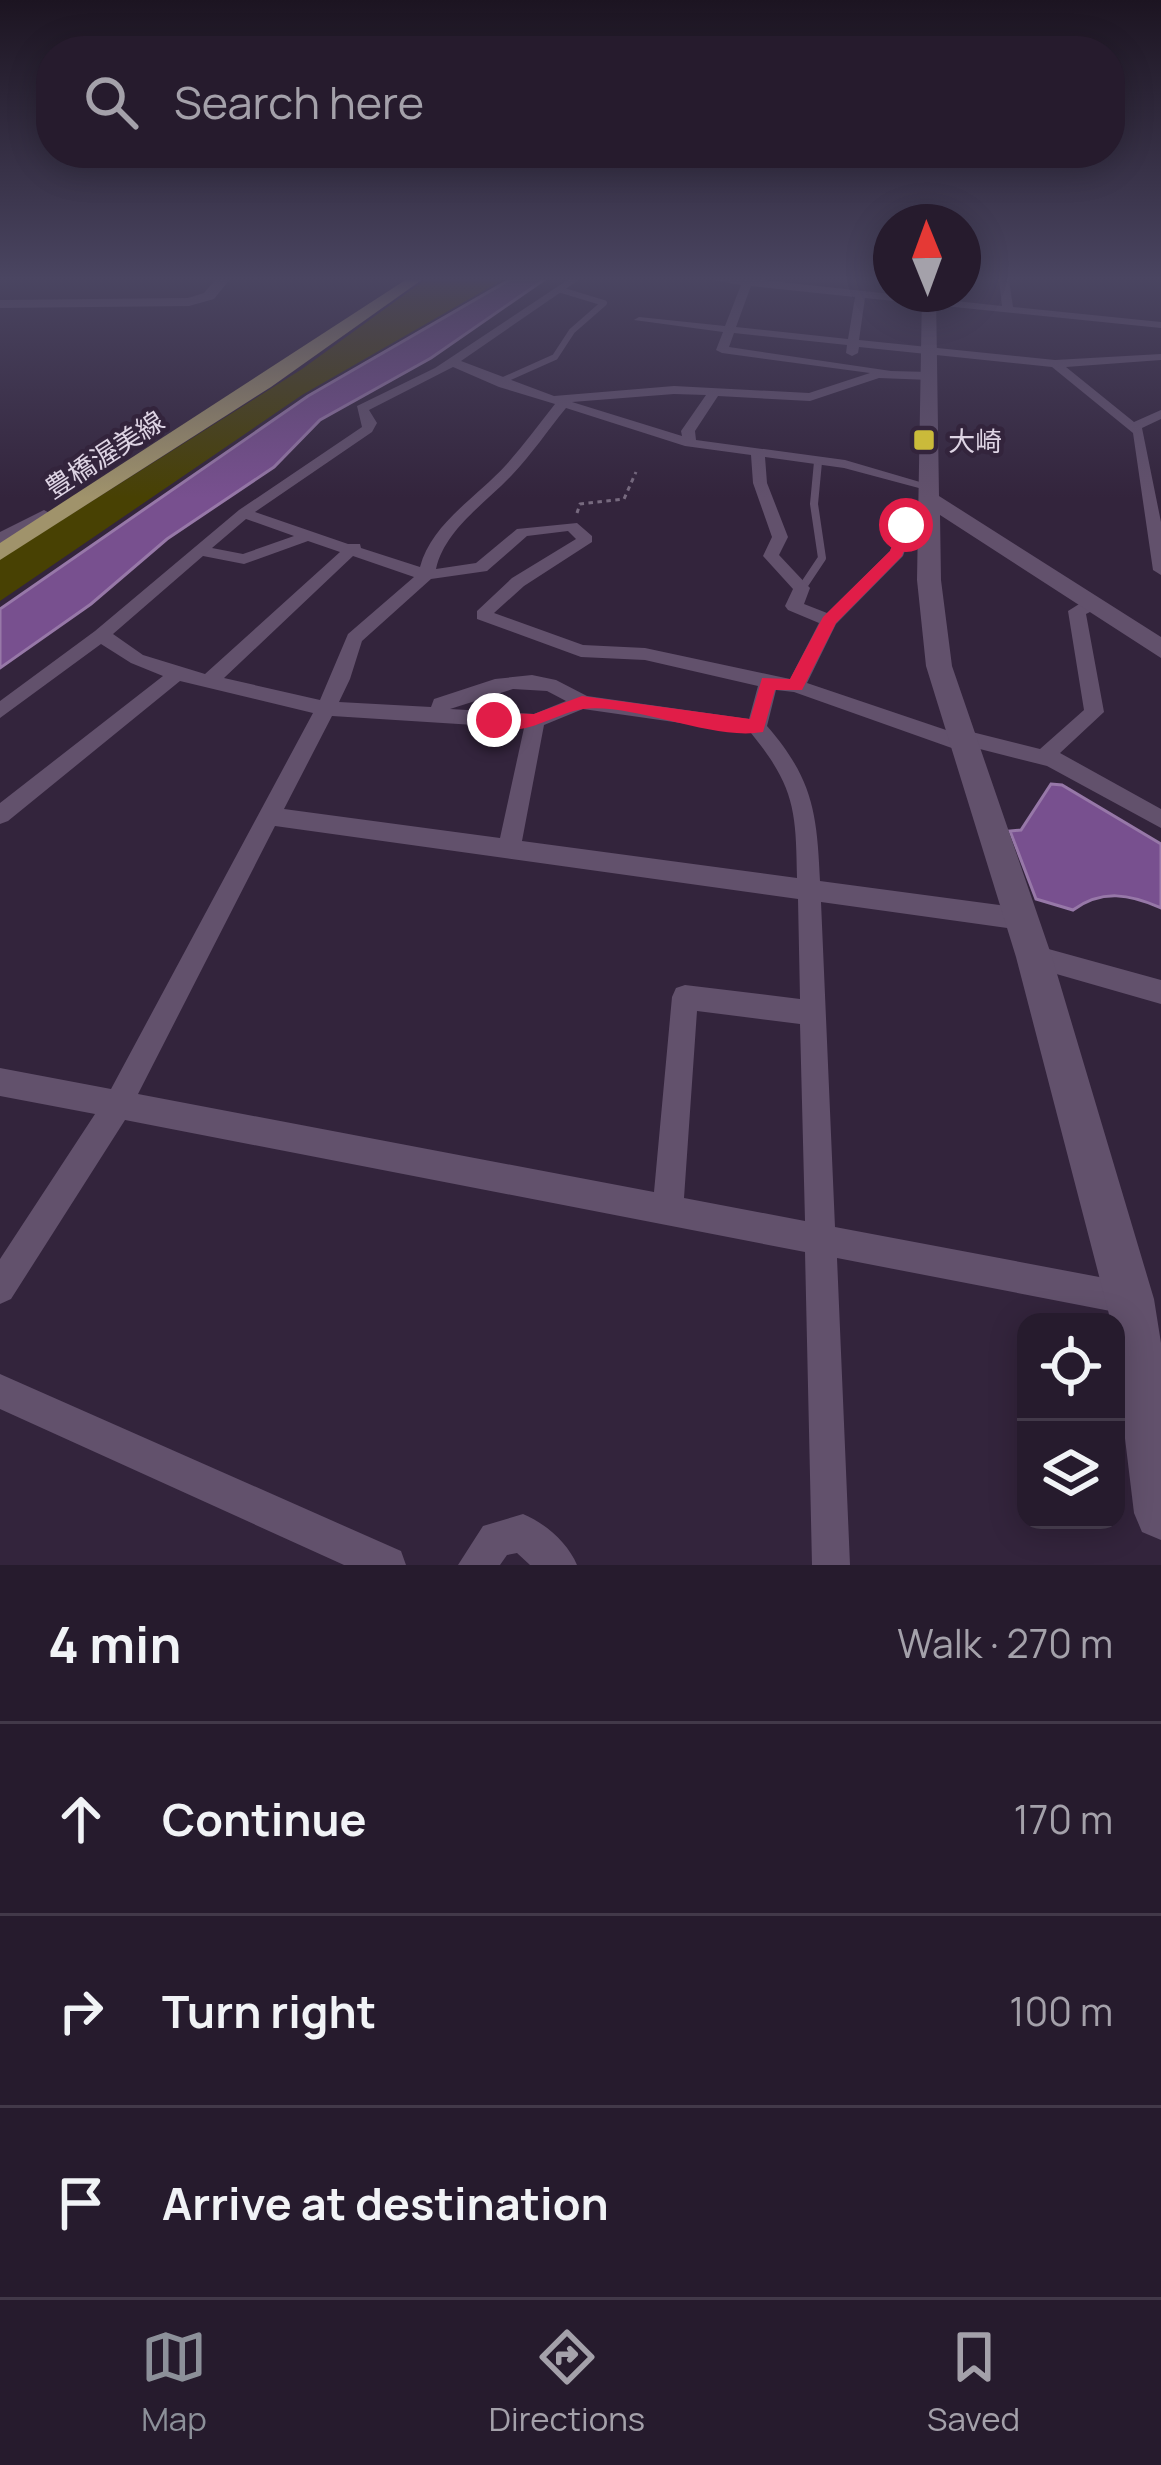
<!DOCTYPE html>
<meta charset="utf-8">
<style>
body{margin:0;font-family:Manrope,"Noto Sans JP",sans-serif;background:#2e2435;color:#f1f3f6}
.controls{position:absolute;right:36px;bottom:36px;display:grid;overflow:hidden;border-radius:24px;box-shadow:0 6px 30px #0003}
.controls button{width:108px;height:108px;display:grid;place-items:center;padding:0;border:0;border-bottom:3px solid #423949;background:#261b2d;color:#f1f3f6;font:60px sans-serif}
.compass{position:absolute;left:873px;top:204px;width:108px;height:108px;border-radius:50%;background:#261b2d;box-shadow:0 6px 30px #0003;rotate:359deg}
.stop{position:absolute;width:36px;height:36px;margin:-27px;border:9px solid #e11d48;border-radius:50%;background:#fff}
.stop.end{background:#e11d48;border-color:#fff;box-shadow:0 3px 12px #0008}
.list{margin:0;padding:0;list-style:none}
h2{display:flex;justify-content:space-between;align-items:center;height:156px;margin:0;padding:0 48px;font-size:51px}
h2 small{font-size:39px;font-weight:400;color:#a4a1aa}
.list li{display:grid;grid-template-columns:78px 1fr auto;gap:36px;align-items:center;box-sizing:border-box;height:192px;padding:0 48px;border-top:3px solid #423949}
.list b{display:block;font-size:45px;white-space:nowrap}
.list em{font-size:39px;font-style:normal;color:#a4a1aa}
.icon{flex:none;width:66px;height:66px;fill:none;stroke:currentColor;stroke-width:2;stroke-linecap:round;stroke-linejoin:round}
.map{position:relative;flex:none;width:1161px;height:1565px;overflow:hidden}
.search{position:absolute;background:#261b2d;box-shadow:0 6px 30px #0003;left:36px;right:36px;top:36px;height:132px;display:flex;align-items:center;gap:30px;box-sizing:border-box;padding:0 42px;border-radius:48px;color:#a4a1aa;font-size:45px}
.sheet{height:732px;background:#261b2d}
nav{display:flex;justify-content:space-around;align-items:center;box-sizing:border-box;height:168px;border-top:3px solid #423949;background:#261b2d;font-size:33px;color:#a4a1aa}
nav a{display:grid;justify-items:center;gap:6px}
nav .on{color:#8c9099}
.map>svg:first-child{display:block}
</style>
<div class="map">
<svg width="1161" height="1565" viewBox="0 0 1161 1565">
<rect width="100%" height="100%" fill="#33243c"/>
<path fill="#484103" d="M426,279H504L302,395L0,601V559L302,369Z"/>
<path fill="#78508f" stroke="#9778a8" stroke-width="3" d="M511,279H545L431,358L320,420L274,467L167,539L91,604L0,668V609L308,396Z
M1051,784L1062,785L1161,844V908C1130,894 1102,889 1073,910L1036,899L1010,831L1021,830Z"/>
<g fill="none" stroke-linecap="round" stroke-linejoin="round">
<path stroke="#776a7f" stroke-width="3" stroke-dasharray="4.5 4.5" stroke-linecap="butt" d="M577,513L580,504L624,499L636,472"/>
<path stroke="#62516c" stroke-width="6" d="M499,382L555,357L572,331L604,303L561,290"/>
<path stroke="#62516c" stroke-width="8" d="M802,588L822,558L814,504L818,462"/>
<path fill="#62516c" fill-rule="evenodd" d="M569,279H580L461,361L554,396L674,386L809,393L870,373L722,353L716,350L723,332L634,320L639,317L725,326L741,285L708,279H753L1002,306L999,279H1009L1013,307L1161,322V328L865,298L859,340L1055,360L1161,354V360L1066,367L1134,422L1161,410V419L1142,428L1161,522V575L1153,570L1133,433L1052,367L859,347L858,353L852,356L846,353L847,345L734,333L729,347L891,371L930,372L936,376L930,380L879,378L810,401L718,396L695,431L696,440L845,460L937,487L930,491L844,468L765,457L767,483L788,537L779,555L810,588L804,604L827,613L890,551L901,522L929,509L937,514L913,528L903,556L836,624L807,683L952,732L960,729L1040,749L1084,710L1068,611L1084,601H1096V609L1086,614L1104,712L1060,753L1161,809V828L1047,766L972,747L963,752L794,692L776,690L767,726C813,779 817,813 820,881L1021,908L1029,911L1033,919L1029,927L1021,930L821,902L835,1227L1131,1283L1142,1288L1147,1299L1142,1310L1131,1315L837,1258L850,1565H812L805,1252L125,1120L11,1299L0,1304V1259L95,1114L0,1096V1068L111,1089L313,713L180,681L8,821L0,824V803L163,676L131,663L101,644L0,718V701L95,631L239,510L362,427L357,406L435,368ZM751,286L855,297L848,339L736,327ZM453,367L499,387L555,404C539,424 523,446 506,465C477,497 431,524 420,567L361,548L360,544H348L255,512L372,432L377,423L369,410ZM674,394L706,395L681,431L682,436L572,402ZM566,408L685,446L751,455L753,483L772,537L763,556L793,589L785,606L788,610L819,623L790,679L645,648L583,645L494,613L524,586L592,542V536L577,523L517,529L476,563L436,569C445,529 486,503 512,475C532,454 548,430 566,408ZM246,519L294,536L243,554L212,548ZM568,531L576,539L512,578L477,611V619L581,657L645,660L758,686L749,719L587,696L556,680L532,675L495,679L434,699L431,707L339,702L350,679L362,641L431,579L487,571L527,536ZM308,541L340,552L205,674L143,655L113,634L203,556L244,564ZM353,556L414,577L348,634L320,700L224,678ZM513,689L547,691L566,701L534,714L450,709ZM583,709L751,733C795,787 796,811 797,878L522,841L544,725ZM332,716L524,728L500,838L284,809ZM275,826L798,899L800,999L685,985L676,988L672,997L654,1192L138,1094ZM697,1011L800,1024L805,1221L684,1198Z
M1034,945L1161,980V1004L1025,965L1022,957L1025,949Z
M0,1374L401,1551L406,1565H344L0,1409Z
M523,1514C545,1523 568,1543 577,1565H530L517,1553L507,1555L500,1565H458L483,1526Z"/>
<path fill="#62516c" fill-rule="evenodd" d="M216,279H230L214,299L189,306L0,308V300L188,298L204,293Z
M922,294H936L939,496L1161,637V658L940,515L941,580L952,666L1052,957L1154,1299L1161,1343V1540L1142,1532L1134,1513L1116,1364V1322H1111L1016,957L926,666L917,580Z
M44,510L55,516L52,521L0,548V532Z"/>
<path fill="#a0936b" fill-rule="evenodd" d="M407,279H423L271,387L0,560V543Z"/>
</g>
<linearGradient id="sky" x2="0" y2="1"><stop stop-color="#1c1421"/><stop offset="0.56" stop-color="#4a4561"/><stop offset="1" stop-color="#4a4561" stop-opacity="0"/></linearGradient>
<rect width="1161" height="498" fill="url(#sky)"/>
<path fill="#e11d48" d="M901,522L913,525L902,556L836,623L802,690H775L763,732C711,741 635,703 583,709C553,713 514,746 485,720L494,713L534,714L582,696L750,719L762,678L790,679L823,617L890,551Z"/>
<rect fill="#caba3a" stroke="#33243c" stroke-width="4.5" x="912" y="428" width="24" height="24" rx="6"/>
<g text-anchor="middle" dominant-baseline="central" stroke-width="9" stroke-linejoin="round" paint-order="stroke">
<g font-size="27" fill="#ded4e4" stroke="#33243c" text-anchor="start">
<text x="948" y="440">大崎</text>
</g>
<g font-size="27" fill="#ded4e4" stroke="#33243c">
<text transform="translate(104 454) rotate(-33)">豊橋渥美線</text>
</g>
</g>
</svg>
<div class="controls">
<button><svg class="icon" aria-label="locate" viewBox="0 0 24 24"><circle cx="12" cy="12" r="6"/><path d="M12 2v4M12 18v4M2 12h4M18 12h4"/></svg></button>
<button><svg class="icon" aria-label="layers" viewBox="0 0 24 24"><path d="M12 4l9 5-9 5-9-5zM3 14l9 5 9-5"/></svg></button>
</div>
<svg class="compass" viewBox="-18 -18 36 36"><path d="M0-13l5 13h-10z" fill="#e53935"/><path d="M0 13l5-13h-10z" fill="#a4a1aa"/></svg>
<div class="stop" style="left:906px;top:525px"></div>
<div class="stop end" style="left:494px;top:720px"></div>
<div class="search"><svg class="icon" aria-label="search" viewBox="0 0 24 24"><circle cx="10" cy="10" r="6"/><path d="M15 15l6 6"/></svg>Search here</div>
</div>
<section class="sheet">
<h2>4 min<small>Walk · 270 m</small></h2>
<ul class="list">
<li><svg class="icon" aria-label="ahead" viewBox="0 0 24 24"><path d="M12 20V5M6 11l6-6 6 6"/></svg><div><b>Continue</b></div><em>170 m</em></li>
<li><svg class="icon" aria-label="right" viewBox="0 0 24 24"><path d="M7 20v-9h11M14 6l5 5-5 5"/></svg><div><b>Turn right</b></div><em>100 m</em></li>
<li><svg class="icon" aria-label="arrive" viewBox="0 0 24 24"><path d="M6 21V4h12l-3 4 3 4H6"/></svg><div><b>Arrive at destination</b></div></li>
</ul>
</section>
<nav>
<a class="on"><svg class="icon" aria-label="map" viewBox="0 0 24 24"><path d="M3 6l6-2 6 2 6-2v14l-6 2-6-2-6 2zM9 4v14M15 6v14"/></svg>Map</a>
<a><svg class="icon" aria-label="directions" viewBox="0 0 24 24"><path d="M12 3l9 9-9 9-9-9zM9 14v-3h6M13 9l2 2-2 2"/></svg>Directions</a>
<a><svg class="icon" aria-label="saved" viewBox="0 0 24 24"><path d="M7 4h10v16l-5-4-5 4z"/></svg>Saved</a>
</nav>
